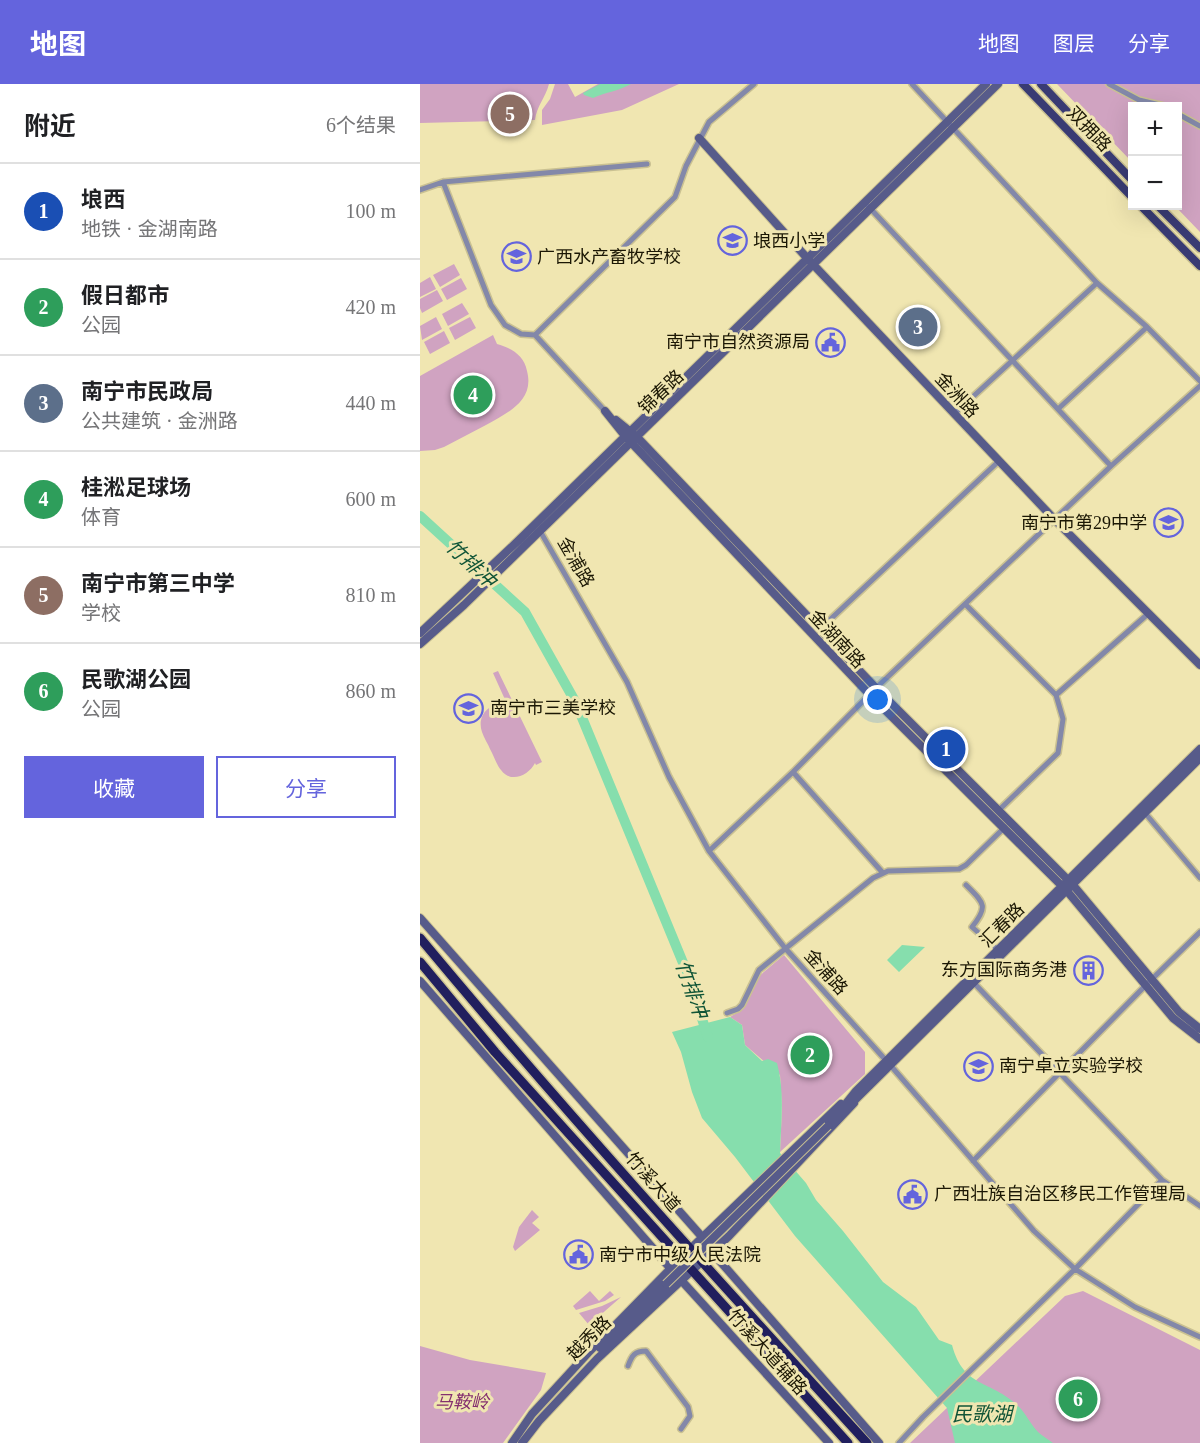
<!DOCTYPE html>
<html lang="zh">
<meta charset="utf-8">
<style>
body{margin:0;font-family:"Times New Roman","Noto Sans SC",serif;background:#f6f6f6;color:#202124}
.controls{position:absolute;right:18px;top:18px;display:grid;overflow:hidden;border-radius:0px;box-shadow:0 6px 24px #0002}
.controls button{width:54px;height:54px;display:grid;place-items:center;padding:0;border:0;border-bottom:2px solid #e0e0e0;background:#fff;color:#202124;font:30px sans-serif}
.you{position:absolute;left:458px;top:616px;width:21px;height:21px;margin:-15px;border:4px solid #fff;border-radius:50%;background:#1a73e8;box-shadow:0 0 0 9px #1a73e833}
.badge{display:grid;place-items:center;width:39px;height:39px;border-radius:50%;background:#6464dd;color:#fff;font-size:20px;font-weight:700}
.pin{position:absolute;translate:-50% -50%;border:3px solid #fff;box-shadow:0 2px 6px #0006}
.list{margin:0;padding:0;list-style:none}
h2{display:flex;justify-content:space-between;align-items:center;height:78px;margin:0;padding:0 24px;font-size:26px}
h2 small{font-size:20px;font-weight:400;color:#757577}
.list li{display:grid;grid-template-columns:39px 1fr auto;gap:18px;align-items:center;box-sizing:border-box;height:96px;padding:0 24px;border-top:2px solid #e0e0e0}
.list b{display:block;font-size:22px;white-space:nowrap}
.list p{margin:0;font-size:20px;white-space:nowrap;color:#757577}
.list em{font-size:20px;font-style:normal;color:#757577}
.actions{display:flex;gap:12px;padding:18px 24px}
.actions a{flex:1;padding:14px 0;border:2px solid #6464dd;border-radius:0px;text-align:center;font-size:21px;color:#6464dd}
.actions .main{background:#6464dd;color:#fff}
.map{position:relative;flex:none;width:780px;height:1359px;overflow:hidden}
header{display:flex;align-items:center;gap:36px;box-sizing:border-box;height:84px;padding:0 30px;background:#6464dd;color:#fff}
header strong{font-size:28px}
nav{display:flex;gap:33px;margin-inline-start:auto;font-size:21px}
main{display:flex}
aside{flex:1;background:#fff}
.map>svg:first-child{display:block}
</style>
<header>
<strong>地图</strong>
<nav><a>地图</a><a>图层</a><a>分享</a></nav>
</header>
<main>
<aside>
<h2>附近<small>6个结果</small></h2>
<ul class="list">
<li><span class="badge" style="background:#1a4fb4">1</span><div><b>埌西</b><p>地铁 · 金湖南路</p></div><em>100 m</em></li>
<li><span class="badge" style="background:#2e9e5b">2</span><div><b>假日都市</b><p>公园</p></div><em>420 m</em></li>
<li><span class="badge" style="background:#5c6f8a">3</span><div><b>南宁市民政局</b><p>公共建筑 · 金洲路</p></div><em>440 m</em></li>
<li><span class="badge" style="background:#2e9e5b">4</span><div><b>桂淞足球场</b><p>体育</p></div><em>600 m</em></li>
<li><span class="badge" style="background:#8d6e63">5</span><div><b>南宁市第三中学</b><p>学校</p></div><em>810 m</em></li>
<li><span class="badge" style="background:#2e9e5b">6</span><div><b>民歌湖公园</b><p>公园</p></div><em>860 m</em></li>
</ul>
<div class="actions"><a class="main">收藏</a><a>分享</a></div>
</aside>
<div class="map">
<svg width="780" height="1359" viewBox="0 0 780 1359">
<rect width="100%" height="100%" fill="#f0e6b1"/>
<path fill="#d0a3c1" d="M0,0H129C125,15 117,21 115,36L0,39Z
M135,0H148L155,13L178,0H259L202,26L122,41V26L130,15Z
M637,0H780V148L755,122H758V22H712V78Z
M34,180L40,191L20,203L13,191Z
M10,193L16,205L0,213V199Z
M41,194L47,205L27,216L21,205Z
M17,206L23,217L2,229L0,224V215Z
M42,219L49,230L28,242L22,230Z
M16,233L22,245L2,256L0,242Z
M50,233L56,244L35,256L29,244Z
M24,247L30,259L10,270L4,258Z
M73,251L77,260C91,264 104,271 107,287C115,317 87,329 66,341C52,348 38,356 24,363L15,366L0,367V292Z
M78,587L122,678L116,681L115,679C109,691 91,700 81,686C76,680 74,672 70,665C68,660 64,654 62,648C56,631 71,617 87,620L73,589Z
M364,871L445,968V990L360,1068L362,1023L360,991L325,961L322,941L310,933L323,925L338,893Z
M112,1126L119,1133L112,1139L120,1146L95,1167L93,1163L99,1143Z
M170,1207L179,1217L190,1207L194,1211L185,1217L156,1226L153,1222Z
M663,1207L780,1266V1359H490L645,1212Z
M201,1213L169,1241L159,1229L182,1222Z
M0,1262L50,1276L126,1289L121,1306L83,1359H0Z"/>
<path fill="#86dead" d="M180,0H211C199,7 186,8 173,14L164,11L163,9Z
M482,861L505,863L479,888L467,876Z
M310,933L322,941L325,961L342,977L348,975L357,979C365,1008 361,1039 360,1069L386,1099L396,1116L423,1147L463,1198L496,1223L519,1256L532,1261C544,1305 570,1295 598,1322C606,1329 610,1340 618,1348C622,1352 628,1355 633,1359H535L527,1324L375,1152L315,1073L282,1034L272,1008L261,968L252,948Z"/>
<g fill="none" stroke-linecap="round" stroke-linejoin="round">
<path stroke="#86dead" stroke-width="10" d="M0,432L105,528L156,619L266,886L288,953"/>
<defs>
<path id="street" d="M492,0L677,199L727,243L780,297
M689,0L719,16L744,22
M758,30L780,42
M23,98L71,221L85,241L101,250L115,251L255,113L266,82L289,38L334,0
M0,106L23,98L227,80
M448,122L691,382
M115,251L185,327
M638,325L727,243
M534,330L677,199
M120,447L207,598L249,693L289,767L365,864L471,982L614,1147L655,1185L715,1223L780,1253
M545,520L636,611L643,635L638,669L579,726
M400,545L579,377
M636,611L729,529
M373,688L463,789
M725,729L780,794
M289,767L373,688L456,604L691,382L780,302
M546,801C564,819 569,822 552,843L578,866
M554,899L742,1096L780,1122
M307,929L318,925L322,921L339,886L453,794L468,787L539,785L546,781L585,743
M553,1077L726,901L780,848
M208,1282C212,1271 215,1267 226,1267L268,1323L270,1332L261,1345
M479,1359L503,1333L655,1185L742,1096"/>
<path id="secondary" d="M279,54L387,174L635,436L780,581
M185,327L205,352L450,611L647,807L753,934L780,955
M196,336L217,353L456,604L653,801L759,928L780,945
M0,549L98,457L566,0
M0,560L44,521L578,0
M0,834L283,1154L292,1168L459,1359
M0,897L251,1185L409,1359
M429,1022L780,674
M408,1042L436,1007L780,665
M180,1264L246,1200
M92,1359L112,1330L168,1269L261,1174L421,1020
M102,1359L119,1337L177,1275L309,1152L434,1019"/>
<path id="primary" d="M603,0L712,113
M621,0L712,96
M721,122L780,182
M738,122L780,164"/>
<path id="highway" d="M0,854C144,1027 295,1193 447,1359
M0,878L75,968L428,1359"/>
</defs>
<use href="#street" stroke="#cac192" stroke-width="8"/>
<use href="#secondary" stroke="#cac192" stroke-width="10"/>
<use href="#primary" stroke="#cac192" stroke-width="11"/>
<use href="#highway" stroke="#cac192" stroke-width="12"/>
<use href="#street" stroke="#8388a9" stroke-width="5"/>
<use href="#secondary" stroke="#575b8a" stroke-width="8"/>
<use href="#primary" stroke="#393b73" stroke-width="8"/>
<use href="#highway" stroke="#211f5e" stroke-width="9"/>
<defs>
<path id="secondary-bridge" d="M246,1200L408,1042"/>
</defs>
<use href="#secondary-bridge" stroke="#cac192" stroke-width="10" stroke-linecap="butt"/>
<use href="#secondary-bridge" stroke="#575b8a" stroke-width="8"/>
</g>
<defs>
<symbol id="school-ring" viewBox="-11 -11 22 22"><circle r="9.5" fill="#f0e6b1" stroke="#6464dd" stroke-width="1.5"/><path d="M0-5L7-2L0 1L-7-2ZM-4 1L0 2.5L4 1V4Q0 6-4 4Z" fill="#6464dd"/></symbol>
<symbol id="civic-ring" viewBox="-11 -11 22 22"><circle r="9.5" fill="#f0e6b1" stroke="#6464dd" stroke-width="1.5"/><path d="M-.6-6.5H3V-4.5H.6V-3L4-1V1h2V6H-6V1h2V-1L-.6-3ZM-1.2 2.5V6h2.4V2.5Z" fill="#6464dd"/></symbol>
<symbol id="building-ring" viewBox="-11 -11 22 22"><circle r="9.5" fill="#f0e6b1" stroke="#6464dd" stroke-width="1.5"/><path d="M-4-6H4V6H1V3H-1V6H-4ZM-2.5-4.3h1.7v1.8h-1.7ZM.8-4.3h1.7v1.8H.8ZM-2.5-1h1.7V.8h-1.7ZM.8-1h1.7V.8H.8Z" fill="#6464dd"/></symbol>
</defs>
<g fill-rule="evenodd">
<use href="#school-ring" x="296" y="140" width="33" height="33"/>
<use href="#school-ring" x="80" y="156" width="33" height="33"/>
<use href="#civic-ring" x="394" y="242" width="33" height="33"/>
<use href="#school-ring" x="732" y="422" width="33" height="33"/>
<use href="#school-ring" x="32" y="608" width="33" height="33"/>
<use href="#building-ring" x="652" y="870" width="33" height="33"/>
<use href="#school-ring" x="542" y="966" width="33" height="33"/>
<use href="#civic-ring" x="476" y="1094" width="33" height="33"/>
<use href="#civic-ring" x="142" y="1154" width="33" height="33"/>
</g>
<g text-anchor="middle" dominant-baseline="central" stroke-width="6" stroke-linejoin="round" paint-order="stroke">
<g font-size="18" fill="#1b1704" stroke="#f0e6b1">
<text transform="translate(669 45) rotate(46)">双拥路</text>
<text transform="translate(241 308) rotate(-44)">锦春路</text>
<text transform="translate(537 311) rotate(47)">金洲路</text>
<text transform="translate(156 478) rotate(60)">金浦路</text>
<text transform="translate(417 555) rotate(47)">金湖南路</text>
<text transform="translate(582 841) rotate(-45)">汇春路</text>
<text transform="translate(406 888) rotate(48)">金浦路</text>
<text transform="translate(233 1098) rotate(49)">竹溪大道</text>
<text transform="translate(169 1254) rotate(-45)">越秀路</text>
<text transform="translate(347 1268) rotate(48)">竹溪大道辅路</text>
</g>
<g font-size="18" fill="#1b1704" stroke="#f0e6b1" text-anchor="start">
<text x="333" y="157">埌西小学</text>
<text x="117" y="173">广西水产畜牧学校</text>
<text x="390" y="258" text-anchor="end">南宁市自然资源局</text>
<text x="727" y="439" text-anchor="end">南宁市第29中学</text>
<text x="70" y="624">南宁市三美学校</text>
<text x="647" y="886" text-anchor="end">东方国际商务港</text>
<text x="579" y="982">南宁卓立实验学校</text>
<text x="514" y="1110">广西壮族自治区移民工作管理局</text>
<text x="179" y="1171">南宁市中级人民法院</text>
</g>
<g font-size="18" font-style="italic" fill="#842f6f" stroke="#f0e6b1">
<text x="42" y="1318">马鞍岭</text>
</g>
<g font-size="20" font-style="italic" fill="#115537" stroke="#f0e6b1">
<text transform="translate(51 479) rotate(43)">竹排冲</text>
<text transform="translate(272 905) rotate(70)">竹排冲</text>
<text x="562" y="1330">民歌湖</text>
</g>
</g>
</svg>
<div class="controls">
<button>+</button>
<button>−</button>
</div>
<div class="you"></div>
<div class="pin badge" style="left:526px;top:665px;background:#1a4fb4">1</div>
<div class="pin badge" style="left:390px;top:971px;background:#2e9e5b">2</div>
<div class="pin badge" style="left:498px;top:243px;background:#5c6f8a">3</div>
<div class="pin badge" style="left:53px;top:311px;background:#2e9e5b">4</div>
<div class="pin badge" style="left:90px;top:30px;background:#8d6e63">5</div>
<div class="pin badge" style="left:658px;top:1315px;background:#2e9e5b">6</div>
</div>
</main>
